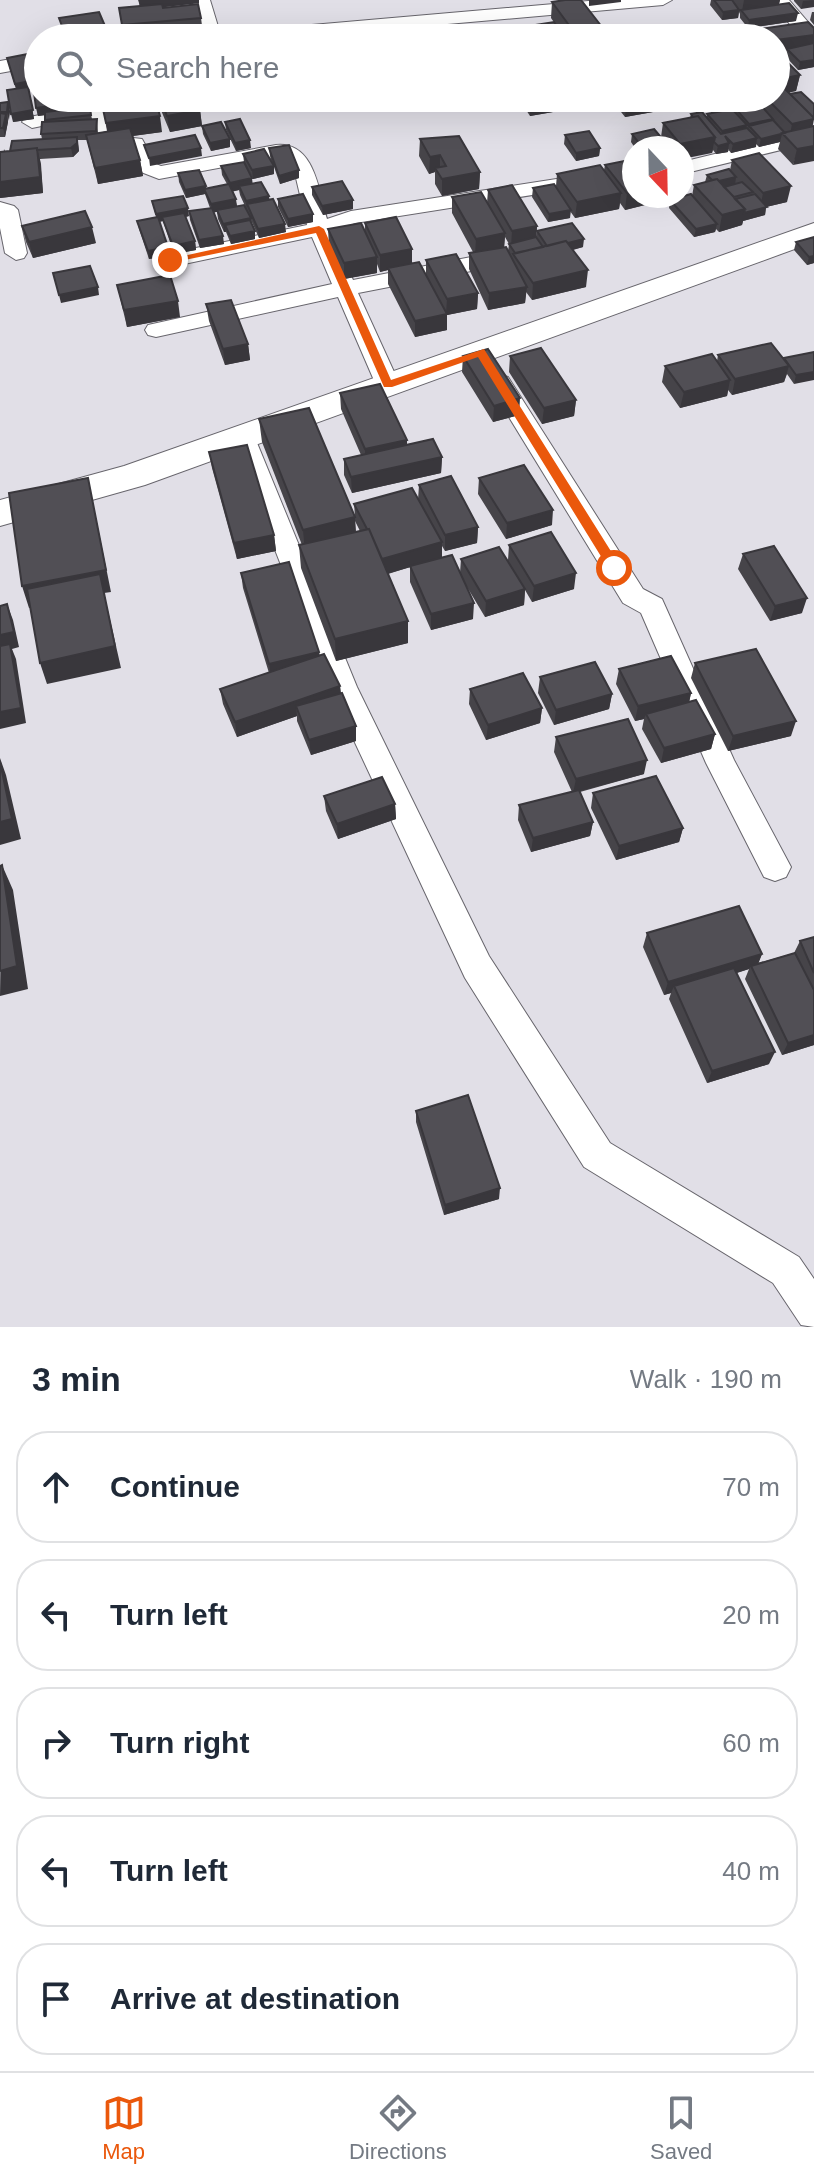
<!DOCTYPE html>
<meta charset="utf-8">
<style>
body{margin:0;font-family:Arial,sans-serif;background:#f6f6f7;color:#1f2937}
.compass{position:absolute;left:622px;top:136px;width:72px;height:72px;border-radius:50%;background:#fff;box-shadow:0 8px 32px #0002;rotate:158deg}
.stop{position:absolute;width:24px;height:24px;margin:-18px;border:6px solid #ea580c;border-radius:50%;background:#fff}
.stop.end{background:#ea580c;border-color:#fff;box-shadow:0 2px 8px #0008}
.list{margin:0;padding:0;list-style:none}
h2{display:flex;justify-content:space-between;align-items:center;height:104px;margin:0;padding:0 32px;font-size:34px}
h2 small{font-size:26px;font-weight:400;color:#747a83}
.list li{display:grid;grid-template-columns:52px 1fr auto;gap:24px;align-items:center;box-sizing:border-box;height:112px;margin:0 16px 16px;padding:0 16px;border:2px solid #e0e1e3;border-radius:32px}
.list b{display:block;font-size:30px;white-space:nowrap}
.list em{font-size:26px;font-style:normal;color:#747a83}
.icon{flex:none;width:44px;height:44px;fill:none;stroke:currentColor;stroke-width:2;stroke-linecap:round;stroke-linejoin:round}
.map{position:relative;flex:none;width:814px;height:1327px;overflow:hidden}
.search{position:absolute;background:#fff;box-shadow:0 8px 32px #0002;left:24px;right:24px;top:24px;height:88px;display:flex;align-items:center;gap:20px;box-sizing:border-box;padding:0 28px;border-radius:44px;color:#747a83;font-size:30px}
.sheet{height:744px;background:#fff}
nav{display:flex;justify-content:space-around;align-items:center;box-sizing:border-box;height:112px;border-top:2px solid #e0e1e3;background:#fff;font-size:22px;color:#747a83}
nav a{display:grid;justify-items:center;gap:4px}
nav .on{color:#ea580c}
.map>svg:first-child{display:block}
</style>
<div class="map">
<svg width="814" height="1327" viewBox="0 0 814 1327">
<rect width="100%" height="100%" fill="#e1dfe7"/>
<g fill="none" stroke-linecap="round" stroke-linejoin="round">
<defs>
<path id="street" d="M192,0H210L220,33L600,0H672L663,5L288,38H203Z
M770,0H789L814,29V47L807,45Z
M38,54V66L0,73V61Z
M80,98H100L110,132L116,136L142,139L156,164L161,166L276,145C314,141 319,190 327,219L351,211L634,167V179L355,223L331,232L353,280L502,251L513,258L502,265L358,293L400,385L396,391H380L376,385L338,297L156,337L148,335L145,330L148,325L332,284L312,237L170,267L162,265L159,260L162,255L307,225L296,178L283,156L159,179L141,172L128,149C104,149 91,141 85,117L32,128L22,122L25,118L83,106Z
M814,130V142L682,174V162Z
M0,202L14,206L18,210L27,253L24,258L16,260L5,253L0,228Z
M500,375L508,377L643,589L662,599L734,760L791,867L786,877L775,881L764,877L706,763L641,613L623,603L488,383L492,377Z
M243,429L252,432L255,438L357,687L489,956L610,1143L799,1257L814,1279V1327L801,1325L773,1283L584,1167L465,978L329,687L231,438L234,432Z"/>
<path id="secondary" d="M814,223V242L145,485L0,526V500L124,466Z"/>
</defs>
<use href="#street" stroke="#67656c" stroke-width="2"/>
<use href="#secondary" stroke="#67656c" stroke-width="2"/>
<use href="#street" fill="#fff" fill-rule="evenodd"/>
<use href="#secondary" fill="#fff" fill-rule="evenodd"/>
</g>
<path fill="#464449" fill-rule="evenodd" d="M138,0H199V3L163,7V8L201,18L203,33L197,34L198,38H124L119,8L140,6Z
M711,0H780L779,4L796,21L748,28L740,18V14L739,12L738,18L722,20L710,5Z
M794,0H814L801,9L794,1Z
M552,2L601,38H565L551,18Z
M812,12H814V25L810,20Z
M529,26L565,38H531L528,35Z
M814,28V67L798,70L786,57V54L780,55L800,75L796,91L788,92L814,104L793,165L778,149L780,142L759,147L756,144V147L731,153L728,149V152L716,154L713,150L712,153L682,148H635L631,142L632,134L661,137L663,123L690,118L691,114L707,117V114L734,111L735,108L756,104L757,98H776V38H758L760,29Z
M9,66L58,98L60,110H65L61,98H87L92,119H97L98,133L107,131L103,109L162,132L133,136L140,160L143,176L98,184L87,140H78L79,151L73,157L40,159L43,193L0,198L4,149L5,151H10L42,139L41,134L46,122L45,115L38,116L34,89L29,90L34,119L13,122L16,89Z
M156,98H194L200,110L202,126L170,132Z
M521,98H549L553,104V112L530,116L521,102Z
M610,98H719V100L691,105L685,98L684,105L658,109L654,105L653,112L625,117Z
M0,103L10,111L5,137H0Z
M225,122L251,148L236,151L226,130Z
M202,126L230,139V147L211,151L203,134Z
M565,135L600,148L599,156L576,161L564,144Z
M420,139L480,172L479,189L442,196L435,184V172L429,174L419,156Z
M269,148L299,178L280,184L274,167V174L253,179L244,162L243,154L272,164L270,156Z
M732,160L787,202L766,207L765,215L743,221L742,225L719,232L716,229L715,232L694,237L669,208L670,200L692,196L694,185L705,182L707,175L730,170Z
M605,165L649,204L625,210L620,203L619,209L575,218L570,211V218L548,222L532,197L533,188L556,186L557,174L604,170Z
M221,166L253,184L269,200L286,232L259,238L251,220L255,239L231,244L226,232H224L218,219L217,212H214L224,244L200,248L190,220L189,211L210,208L205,194L186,198L179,182L178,173L206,186V189L227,184L222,175ZM239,190L240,195L245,206H237L233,191Z
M312,187L353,209L323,215L312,195Z
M488,190L537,226L536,237L537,231L583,247L573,250L586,287L532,300L526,292L525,303L488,310L469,269V253L473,252L452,213V197L487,203ZM505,237L509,244L508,251L504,247Z
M278,199L313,214V222L288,227L278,207Z
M152,201L189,216L186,217L195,241L196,250L174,254L163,221L159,222L170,255L149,259L139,229L137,221L156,217Z
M365,223L426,274V260L478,293L477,309L447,315V330L415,337L388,284V270L380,272L377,264V273L344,279L329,246L328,229L365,232Z
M22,226L96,243L33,258L26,242Z
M814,237V263L807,265L794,250L796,242Z
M117,285L180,317L127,327Z
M206,304L248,344L250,360L225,365L209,321Z
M814,352L794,384L787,374L784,382L732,395L728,390L727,396L680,408L662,382L665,366L717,361L718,355L784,360Z
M463,356L519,415L493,422L462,372Z
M510,356L576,400L574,416L542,424L509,372Z
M340,393L407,445L442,457L441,473L352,493L344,475V459L361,455L341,409Z
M259,419L355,516L354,504L418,500L419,485L478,527L477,543L445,551L442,546V558L460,573L461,559L508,560L509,545L574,589L532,602L525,590L524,605L485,617L464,582L473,619L431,630L410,582V567L388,574L408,621V643L336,661L301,568L299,545H302L262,442ZM355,521L360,531L356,532Z
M209,452L274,535L276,551L237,559L212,468Z
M479,478L552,525L506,539L478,494Z
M743,554L802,613L770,621L738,569Z
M241,573L319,652L320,656L340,686L341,693L356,741L311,755L297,721V716L237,737L223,704L220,689L269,673L243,588Z
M695,663L791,736L728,751L691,678Z
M619,669L691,693L689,702L715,734L711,749L661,763L642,729L644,719L635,721L616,684Z
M540,677L612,694L609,709L554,725L538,693Z
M470,689L542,708L540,723L486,740L469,704Z
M556,737L644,774L580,792L593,822L590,836L531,852L518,820L519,805L572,792L554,752Z
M593,793L683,828L679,842L616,860L591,808Z
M324,796L395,804L396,819L338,839L326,811Z
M647,933L762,954L758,963L794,953L800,941L814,937V1045L782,1055L745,979L749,969L737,973L769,1064L707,1083L669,999L671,993L664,995L643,947Z
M416,1111L499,1199L444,1215L416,1122Z"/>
<path fill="#39373c" d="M139,0H199V3L140,10Z
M589,0H621V2L589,6Z
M744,0H780L777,11H742Z
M814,0V7L801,9L803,1Z
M739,10L738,18L722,20L723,12Z
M798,13L796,21L748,28L749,20Z
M105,26L106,34L81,38L76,30Z
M602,27L601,38H573L574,32Z
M814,35V50L787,49L786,54L776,56V40Z
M814,60V67L798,70L800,62Z
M800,75L796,91L778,95L781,79Z
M36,80L38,89L29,90L34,119L13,122L11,114L17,92L15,84Z
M58,98L61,113L38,116L36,108Z
M659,98H685L684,105L658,109Z
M692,98H719V100L691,105Z
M88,101L89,109L66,113L64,105Z
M8,102L10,111L9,120L7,112Z
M553,104V112L530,116V108Z
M654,104L653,112L625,117L626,109Z
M200,110L202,126L170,132L167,116Z
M6,114L8,122L5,137L3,128Z
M160,116L162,132L109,139L106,123Z
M773,119L771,127L749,126L747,132L749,124Z
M814,119L811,135L789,140L792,124Z
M747,125L745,134L720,139L722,131Z
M782,134L780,142L759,147L761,139Z
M77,137L79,151L73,157L71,148Z
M715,137L712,153L682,159V148H680V144Z
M757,138L756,147L731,153L733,144Z
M230,139V147L211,151L210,143Z
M250,140L251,148L236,151L235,143Z
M729,143L728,152L716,154L718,146Z
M814,146V161L793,165L797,149Z
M37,148L41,164L43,193L0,198V182Z
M201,148L202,156L150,166L149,158Z
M600,148L599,156L576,161V153Z
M440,155V172L435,168V172L429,174L430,157Z
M140,160L143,176L98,184L95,168Z
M274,166V174L253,179L252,170Z
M299,170V178L280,184L279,176Z
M480,172L479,189L442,196V179Z
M736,177L735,185L713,191L714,182Z
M252,178L253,187L239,186V190L231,192L230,183Z
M206,186L207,194L204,189L205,194L186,198L185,190Z
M791,186L787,202L766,207L765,215L743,221L742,225L719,232L722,215L745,209H760L763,193Z
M634,192V196H650L649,204L625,210L627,193Z
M621,193L619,209L575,218L577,202Z
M269,196L270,205L247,204V209L246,201Z
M236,199L237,207L212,213L211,204Z
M353,200V209L323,215L322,206Z
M188,208L189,216L164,221L162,217L163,221L157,222L156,214Z
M571,210L570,218L548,222L549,214Z
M313,214V222L288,227V219Z
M251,218L252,227L225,225L226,232H224L223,224Z
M285,224L286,232L259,238L258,229Z
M717,224L715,232L694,237L696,229Z
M537,226L536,243L511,247L512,231Z
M92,227L96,243L33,258L29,242Z
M255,231V239L231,244L230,236Z
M505,233L504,250L475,255L476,239Z
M223,236L224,244L200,248L199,240Z
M584,239L583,247L548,256V248Z
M195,241L196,250L174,254L173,246Z
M168,247L170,255L149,259L148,251Z
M412,249V265L388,268V270L380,272V255Z
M814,256V263L807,265L809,257Z
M377,257V273L344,279V263Z
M588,270L586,287L532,300L533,283Z
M98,287L99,295L61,303L59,295Z
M527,287L525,303L488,310L489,293Z
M478,293L477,309L447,315V330L415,337V321L446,314L447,299Z
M178,301L180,317L127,327L124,310Z
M248,344L250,360L225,365L223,349Z
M789,366L784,382L732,395L735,379Z
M814,372V380L794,384L796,375Z
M730,380L727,396L680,408L684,392Z
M520,398L519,415L493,422L494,406Z
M576,400L574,416L542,424L544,408Z
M407,440V456L365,466V449Z
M442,457L441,473L352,493L351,477Z
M88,478L111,592L104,593L121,668L47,684L40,663L104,593L29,608L22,586Z
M553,510L552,525L506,539L507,523Z
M355,517L356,540L305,552L303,530Z
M478,527L477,543L445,551V535Z
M274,535L276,551L237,559L234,543Z
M442,542V558L383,575L382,559Z
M576,573L574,589L532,602L534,586Z
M525,589L524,605L485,617L486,601Z
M807,598L802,613L770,621L775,606Z
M474,603L473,619L431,630V614Z
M7,604L13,620L19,647L12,649L16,659L26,723L0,729V635Z
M408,621V643L336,661L335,639Z
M319,652L320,668L271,679L269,664Z
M340,686L341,701L296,706L297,716L237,737L235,722Z
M691,693L688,708L646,714L644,719L635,721L638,706Z
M612,694L609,709L554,725L556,710Z
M542,708L540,723L486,740L488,725Z
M796,721L791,736L728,751L733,736Z
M356,726V741L311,755L309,740Z
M715,734L711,749L661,763L664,748Z
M0,758L6,775L21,839L0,845Z
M647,760L644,774L573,793L576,779Z
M395,804L396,819L338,839L337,824Z
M593,822L590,836L531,852L533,838Z
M683,828L679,842L616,860L619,846Z
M2,865L13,890L28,989L0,996Z
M762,954L757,967L751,966L749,969L676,991L674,986L671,993L664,995L668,982Z
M814,1035V1045L782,1055L788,1043Z
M775,1052L769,1064L707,1083L712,1071Z
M500,1188L499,1199L444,1215L445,1205Z"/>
<path fill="#514f55" stroke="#39373c" stroke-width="2" d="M565,0H581L602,27L574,32L552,2Z
M714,0H732L739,10L723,12Z
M789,3L798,13L749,20L741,10Z
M162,4L163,8L198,4L201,18L122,25L119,8Z
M99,12L105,26L76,30L100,28L102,36L92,38H54L53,36L65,34L59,18Z
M554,22L565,38H537L529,26Z
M808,22L814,28V35L776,40V38H768L760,29Z
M195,26L198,38H128L127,34Z
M751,34L754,38H729Z
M668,35L671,38H649Z
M814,43V60L800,62L787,49Z
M776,51L800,75L781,79L776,73Z
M28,54L36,80L15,84L7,58Z
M38,84V98H58L59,105L36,108L33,85Z
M781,85L814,118V119L792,124L766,98H776V86Z
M28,87L33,110L11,114L7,90Z
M801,92L814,104V118L790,94Z
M62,98H87L88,101L64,105Z
M160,98H194L200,110L167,116Z
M524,98H549L553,104L530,108Z
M618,98H650L654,104L626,109Z
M8,102L7,112H0V103Z
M156,102L160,116L106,123L103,109Z
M759,103L773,119L749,124L735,108Z
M90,107L91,115L45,120V112Z
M732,109L747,125L722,131L707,114Z
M702,112L721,134L747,128L757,138L733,144L725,136L729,143L718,146L714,142L715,137L698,116L693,117L691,114Z
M0,113L6,114L3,128H0Z
M698,116L715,137L680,144L663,123Z
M97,119L96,131L41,134L42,122Z
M240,119L250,140L235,143L225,122Z
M773,120L785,133L761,139L749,126Z
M221,122L230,139L210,143L202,126Z
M814,126V146L797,149L782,133Z
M130,128L140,160L95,168L86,135Z
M654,129L670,148H643L632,134Z
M589,131L600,148L576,153L565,135Z
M195,135L201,148L149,158L144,145Z
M459,136L480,172L442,179L435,168L446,166L440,155L430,157L420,139Z
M77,137V143L71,148L37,150V148L10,151L12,141Z
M289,145L299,170L279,176L269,148Z
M37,148L40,177L0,182V152Z
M264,149L274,166L252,170L243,154Z
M759,153L791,186L763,193L732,160Z
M629,160L634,166V192L627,193L605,165Z
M244,162L252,178L230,183L221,166Z
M600,165L621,193L577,202L557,174Z
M729,169L736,177L719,181L717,179L712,180L707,175Z
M199,170L206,186L185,190L178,173Z
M717,179L745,209L722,215L694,185Z
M342,181L353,200L322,206L312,187Z
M261,182L269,196L246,201L239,186Z
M742,182L753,192L734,197L724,187Z
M229,184L236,199L211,204L204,189Z
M554,184L571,210L549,214L533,188Z
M512,185L537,226L512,231L488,190Z
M481,192L505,233L476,239L452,197Z
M303,194L313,214L288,219L278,199Z
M691,194L717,224L696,229L670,200Z
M755,194L767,207L744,213L745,209L735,199Z
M183,196L188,208L156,214L152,201Z
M273,199L285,224L258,229L247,204Z
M244,205L251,218L223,224L217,210Z
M212,208L223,236L199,240L189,211Z
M85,211L92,227L29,242L22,226Z
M184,213L195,241L173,246L162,217Z
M158,217L168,247L148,251L137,221Z
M396,217L412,249L380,255L365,223Z
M250,220L255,231L230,236L225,225Z
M361,223L377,257L344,263L328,229Z
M572,223L584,239L568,243L566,241L547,246L537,231Z
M536,237L543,247L515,253L509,244Z
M814,237V256L809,257L796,242Z
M566,241L588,270L533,283L513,254Z
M506,247L527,287L489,293L469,253Z
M456,254L478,293L447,299L426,260Z
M419,262L447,314L415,321L388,268Z
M90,266L98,287L59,295L53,273Z
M170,275L178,301L124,310L117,285Z
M231,300L248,344L223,349L206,304Z
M771,343L789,366L735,379L718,355Z
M541,348L576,400L544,408L510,356Z
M488,349L520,398L494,406L463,356Z
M814,352V372L796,375L784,358Z
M712,354L730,380L684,392L665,366Z
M380,384L407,440L365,449L340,393Z
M309,408L355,517L303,530L259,419Z
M433,439L442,457L351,477L344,459Z
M247,445L274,535L234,543L209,452Z
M524,465L553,510L507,523L479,478Z
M451,476L478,527L445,535L419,485Z
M88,478L106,570L22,586L9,493Z
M412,488L442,542L382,559L369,529H367L354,504Z
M369,529L408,621L335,639L299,545Z
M551,532L576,573L534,586L509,545Z
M774,546L807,598L775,606L743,554Z
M499,547L525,589L486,601L461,559Z
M452,555L474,603L431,614L410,566Z
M289,562L319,652L269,664L241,573Z
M100,574L115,646L40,663L27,589Z
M7,604L14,632L0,635V606Z
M10,644L21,708L0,712V646Z
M756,649L796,721L733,736L695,663Z
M324,654L340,686L235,722L220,689Z
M671,656L691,693L638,706L619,669Z
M595,662L612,694L556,710L540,677Z
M523,673L542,708L488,725L470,689Z
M342,693L356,726L309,740L296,706Z
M696,700L715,734L664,748L646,714Z
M628,719L647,760L576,779L556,737Z
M0,762L12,819L0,822Z
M656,776L683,828L619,846L593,793Z
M382,777L395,804L337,824L324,796Z
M579,790L593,822L533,838L519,805Z
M2,865L17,966L0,971V866Z
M739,906L762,954L668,982L647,933Z
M814,937V973L800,941Z
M795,953L814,990V1035L788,1043L751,966Z
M734,968L775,1052L712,1071L674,986Z
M468,1095L500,1188L445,1205L416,1111Z"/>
<path fill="#ea580c" d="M319,226L324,229L391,380L484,349L619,564V571H610L478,357L392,387H384L316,233L170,263L165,260Z"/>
</svg>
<svg class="compass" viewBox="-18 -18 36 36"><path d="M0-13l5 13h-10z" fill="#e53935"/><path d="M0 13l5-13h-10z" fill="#747a83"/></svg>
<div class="stop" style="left:614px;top:568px"></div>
<div class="stop end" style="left:170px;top:260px"></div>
<div class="search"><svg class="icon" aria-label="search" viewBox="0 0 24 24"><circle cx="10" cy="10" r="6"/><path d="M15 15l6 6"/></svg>Search here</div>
</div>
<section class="sheet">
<h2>3 min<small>Walk · 190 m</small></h2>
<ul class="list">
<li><svg class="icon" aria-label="ahead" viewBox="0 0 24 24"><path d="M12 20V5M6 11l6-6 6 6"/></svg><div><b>Continue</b></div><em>70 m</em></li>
<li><svg class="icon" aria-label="left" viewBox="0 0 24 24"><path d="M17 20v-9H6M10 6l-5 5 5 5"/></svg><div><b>Turn left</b></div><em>20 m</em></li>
<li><svg class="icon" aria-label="right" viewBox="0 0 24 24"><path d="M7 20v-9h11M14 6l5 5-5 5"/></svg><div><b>Turn right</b></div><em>60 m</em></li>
<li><svg class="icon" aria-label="left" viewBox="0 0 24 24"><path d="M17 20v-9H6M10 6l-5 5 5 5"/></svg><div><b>Turn left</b></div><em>40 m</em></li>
<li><svg class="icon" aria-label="arrive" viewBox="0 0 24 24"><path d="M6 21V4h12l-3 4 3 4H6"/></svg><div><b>Arrive at destination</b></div></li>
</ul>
</section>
<nav>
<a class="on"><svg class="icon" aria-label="map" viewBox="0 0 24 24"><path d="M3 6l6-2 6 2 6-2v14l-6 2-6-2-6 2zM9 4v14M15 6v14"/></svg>Map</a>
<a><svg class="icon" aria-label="directions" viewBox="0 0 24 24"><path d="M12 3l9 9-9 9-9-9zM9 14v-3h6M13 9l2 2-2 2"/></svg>Directions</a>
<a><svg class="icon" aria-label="saved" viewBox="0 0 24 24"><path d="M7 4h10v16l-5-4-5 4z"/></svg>Saved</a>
</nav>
